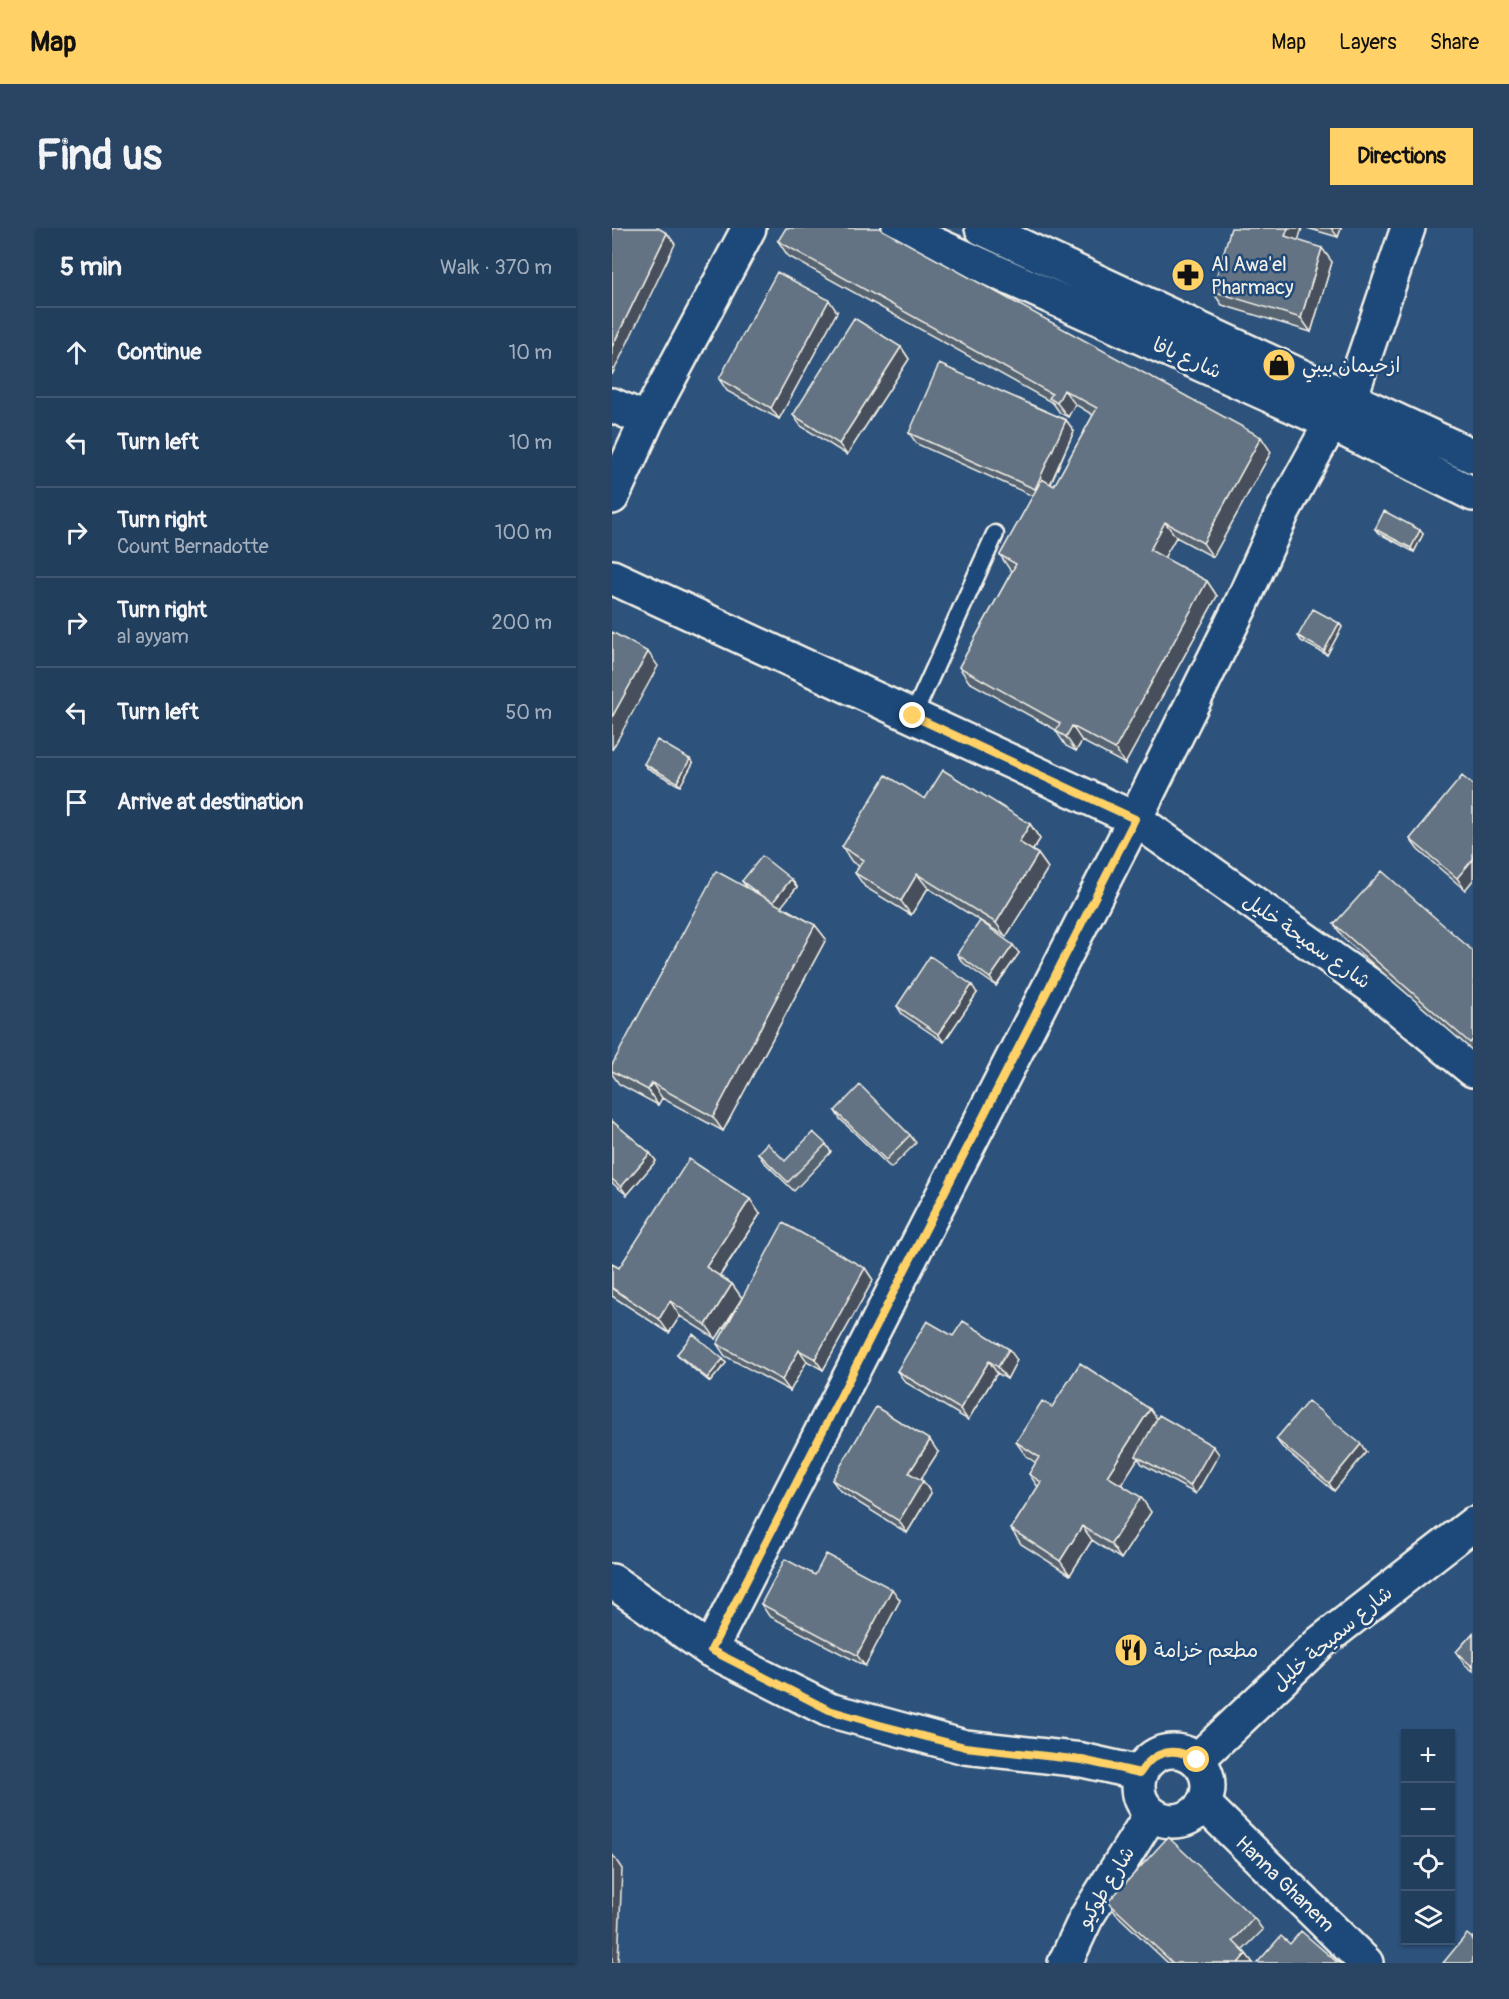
<!DOCTYPE html>
<meta charset="utf-8">
<style>
body{margin:0;font-family:Pangolin,"Playpen Sans Arabic",sans-serif;background:#2a4563;color:#f1f3f6}
.controls{position:absolute;right:18px;bottom:18px;display:grid;overflow:hidden;border-radius:0px;box-shadow:0 2px 4px #0004}
.controls button{width:54px;height:54px;display:grid;place-items:center;padding:0;border:0;border-bottom:2px solid #3f5772;background:#223e5d;color:#f1f3f6;font:30px sans-serif}
.stop{position:absolute;width:18px;height:18px;margin:-14px;border:4px solid #ffd166;border-radius:50%;background:#fff}
.stop.end{background:#ffd166;border-color:#fff;box-shadow:0 2px 6px #0008}
.list{margin:0;padding:0;list-style:none}
h2{display:flex;justify-content:space-between;align-items:center;height:78px;margin:0;padding:0 24px;font-size:26px}
h2 small{font-size:20px;font-weight:400;color:#a2aebc}
.list li{display:grid;grid-template-columns:39px 1fr auto;gap:18px;align-items:center;box-sizing:border-box;height:90px;padding:0 24px;border-top:2px solid #3f5772}
.list b{display:block;font-size:22px;white-space:nowrap}
.list p{margin:0;font-size:20px;white-space:nowrap;color:#a2aebc}
.list em{font-size:20px;font-style:normal;color:#a2aebc}
.icon{flex:none;width:33px;height:33px;fill:none;stroke:currentColor;stroke-width:2;stroke-linecap:round;stroke-linejoin:round}
.map{position:relative;flex:none;width:861px;height:1735px;overflow:hidden;border-radius:0px}
header{display:flex;align-items:center;gap:36px;box-sizing:border-box;height:84px;padding:0 30px;background:#ffd166;color:#111}
header strong{font-size:28px}
nav{display:flex;gap:33px;margin-inline-start:auto;font-size:21px}
.intro{display:flex;align-items:center;justify-content:space-between;box-sizing:border-box;height:144px;padding:0 36px}
h1{margin:0;font-size:42px}
.button{padding:15px 27px;border-radius:0px;background:#ffd166;color:#111;font-size:21px;font-weight:700}
main{display:flex;gap:36px;padding:0 36px}
aside{flex:1;background:#223e5d;border-radius:0px;box-shadow:0 2px 4px #0004}
.map>svg:first-child{display:block}
</style>
<header>
<strong>Map</strong>
<nav><a>Map</a><a>Layers</a><a>Share</a></nav>
</header>
<div class="intro"><h1>Find us</h1><a class="button">Directions</a></div>
<main>
<aside>
<h2>5 min<small>Walk · 370 m</small></h2>
<ul class="list">
<li><svg class="icon" aria-label="ahead" viewBox="0 0 24 24"><path d="M12 20V5M6 11l6-6 6 6"/></svg><div><b>Continue</b></div><em>10 m</em></li>
<li><svg class="icon" aria-label="left" viewBox="0 0 24 24"><path d="M17 20v-9H6M10 6l-5 5 5 5"/></svg><div><b>Turn left</b></div><em>10 m</em></li>
<li><svg class="icon" aria-label="right" viewBox="0 0 24 24"><path d="M7 20v-9h11M14 6l5 5-5 5"/></svg><div><b>Turn right</b><p>Count Bernadotte</p></div><em>100 m</em></li>
<li><svg class="icon" aria-label="right" viewBox="0 0 24 24"><path d="M7 20v-9h11M14 6l5 5-5 5"/></svg><div><b>Turn right</b><p>al ayyam</p></div><em>200 m</em></li>
<li><svg class="icon" aria-label="left" viewBox="0 0 24 24"><path d="M17 20v-9H6M10 6l-5 5 5 5"/></svg><div><b>Turn left</b></div><em>50 m</em></li>
<li><svg class="icon" aria-label="arrive" viewBox="0 0 24 24"><path d="M6 21V4h12l-3 4 3 4H6"/></svg><div><b>Arrive at destination</b></div></li>
</ul>
</aside>
<div class="map">
<svg width="861" height="1735" viewBox="0 0 861 1735">
<rect width="100%" height="100%" fill="#2d527c"/>
<filter id="ink" filterUnits="userSpaceOnUse"><feTurbulence type="fractalNoise" baseFrequency=".0167" numOctaves="2"/><feDisplacementMap in="SourceGraphic" scale="12" xChannelSelector="R" yChannelSelector="G"/><feConvolveMatrix kernelMatrix="1 2 1 2 8 2 1 2 1" color-interpolation-filters="sRGB"/></filter>
<g filter="url(#ink)">
<g fill="none" stroke-linecap="round" stroke-linejoin="round">
<defs>
<path id="service" d="M301,488L383,306"/>
<path id="minor" d="M738,171L796,0
M0,177L35,192L137,0
M0,269L35,192
M0,349L523,591L763,761L861,842
M0,1353L98,1422L217,1482L353,1519L470,1532L528,1545
M98,1422L523,591L628,379L672,281L719,195
M526 1558a35 35 0 1 1 70 0a35 35 0 1 1-70 0Z
M585,1532L709,1414L861,1296
M592,1576L754,1735
M453,1735L474,1690L539,1586"/>
<path id="secondary" d="M287,0L719,195L861,266
M370,0L861,228"/>
</defs>
<use href="#service" stroke="#f4f1e8" stroke-width="21"/>
<use href="#minor" stroke="#f4f1e8" stroke-width="38"/>
<use href="#secondary" stroke="#f4f1e8" stroke-width="38"/>
<use href="#service" stroke="#1f4a7a" stroke-width="16"/>
<use href="#minor" stroke="#1f4a7a" stroke-width="33"/>
<use href="#secondary" stroke="#1f4a7a" stroke-width="33"/>
</g>
<path fill="#566371" stroke="#f4f1e8" stroke-width="1.5" d="M695,0H729L726,9Z
M686,12L720,34L699,104L610,77L600,63Z
M166,13L659,224L601,329L564,309L552,330L595,353L605,368L513,536L470,513L464,523L454,518L444,503V502L357,454L347,439L400,343L398,342L388,327L421,268L305,216L297,205L454,192L462,203L439,256L442,258L481,187L463,176L456,189L448,185L441,175L176,28Z
M225,84L167,191L115,163L107,151Z
M289,119L297,131L235,227L189,198L181,187Z
M763,301L811,306L802,324L766,305Z
M727,395L730,399L715,427L689,413L686,408Z
M81,535L68,558L35,540L32,536Z
M861,557V652L853,662L806,622L798,611Z
M313,571L418,596L428,611L421,622L426,626L436,640L394,709L316,660L299,687L253,659L243,645L247,638L240,634L230,619Z
M179,651L185,659L169,678L203,697L214,711L111,903L50,870L46,877L7,856L0,846V837L135,660L130,653Z
M722,696L861,723V823L732,711Z
M407,725L384,758L350,734L345,726Z
M365,765L332,814L290,786L285,778Z
M223,883L298,907L304,915L279,940L228,891Z
M0,893L38,925L44,933L15,967L0,955Z
M214,916L219,924L182,963L151,933L146,925L173,933Z
M148,986L108,1048L120,1056L130,1070L253,1040L261,1052L211,1142L195,1133L178,1163L113,1128L105,1116L128,1074L104,1111L68,1088L57,1105L0,1068V1036L7,1040Z
M341,1108L405,1132L395,1151L385,1145L356,1192L293,1154L285,1143Z
M65,1126L111,1131L114,1135L98,1154L68,1130Z
M545,1191L607,1226L584,1266L530,1236L526,1230L509,1256L539,1284L509,1331L480,1312L458,1347L409,1316L399,1301L426,1259L417,1246L424,1235L414,1228L404,1214Z
M664,1211L754,1224L722,1263L670,1219Z
M326,1224L308,1252L311,1253L319,1265L295,1305L228,1263L220,1252Z
M288,1372L253,1438L157,1388L149,1376Z
M861,1405V1443L852,1436L844,1424Z
M496,1674L642,1690L651,1702L631,1722L641,1735H556L504,1686Z"/>
<path fill="#46505c" stroke="#f4f1e8" stroke-width="1.5" d="M676,0H690L683,23L673,8Z
M719,0H729L726,9Z
M55,5L63,16L0,147V119Z
M710,20L720,34L699,104L689,90Z
M217,72L225,84L167,191L159,180Z
M289,119L297,131L235,227L227,216Z
M452,162L463,176L456,189L445,175Z
M454,192L462,203L431,272L423,261Z
M649,209L659,224L601,329L591,315Z
M553,294L564,309L548,337L538,322Z
M808,302L811,306L802,324L799,320Z
M595,353L605,368L513,536L503,521Z
M727,395L730,399L715,427L712,423Z
M36,424L46,438L0,522V489Z
M460,498L470,513L464,523L454,509Z
M78,531L81,535L68,558L65,554Z
M418,596L428,611L417,628L407,614Z
M426,626L436,640L394,709L384,695Z
M861,631V652L853,662L845,650Z
M305,646L316,660L299,687L289,673Z
M179,651L185,659L165,684L159,676Z
M203,697L214,711L111,903L101,889Z
M401,717L407,725L384,758L378,750Z
M360,757L365,765L332,814L326,806Z
M40,855L50,870L46,877L36,862Z
M38,925L44,933L15,967L9,959Z
M138,971L148,986L104,1053L94,1039Z
M253,1040L261,1052L211,1142L203,1131Z
M120,1056L130,1070L104,1111L94,1097Z
M58,1073L68,1088L57,1105L47,1091Z
M397,1121L405,1132L395,1151L386,1139Z
M187,1122L195,1133L178,1163L170,1152Z
M111,1131L114,1135L98,1154L95,1150Z
M377,1133L385,1145L356,1192L348,1181Z
M538,1181L548,1195L524,1228L526,1230L506,1262L495,1248Z
M318,1212L326,1224L305,1257L297,1245Z
M749,1216L754,1224L722,1263L717,1255Z
M601,1218L607,1226L584,1266L578,1258Z
M311,1253L319,1265L295,1305L287,1293Z
M529,1269L539,1284L509,1331L499,1316Z
M470,1298L480,1312L458,1347L448,1333Z
M280,1361L288,1372L253,1438L245,1427Z
M0,1626L10,1641L6,1735H0Z
M634,1726L641,1735H626Z"/>
<path fill="#647383" stroke="#f4f1e8" stroke-width="1.5" d="M0,0H46L55,5L0,119Z
M174,0H267L649,209L591,315L553,294L538,322L595,353L503,521L460,498L454,509L444,503L448,495L347,439L404,336L388,327L430,251L442,258L485,180L452,162L445,175L437,170L440,166L166,13Z
M619,0H676L673,8L710,20L689,90L600,63Z
M165,44L217,72L159,180L107,151Z
M242,90L289,119L227,216L181,187Z
M327,136L454,192L423,261L297,205Z
M772,283L808,302L799,320L763,301Z
M701,381L727,395L712,423L686,408Z
M0,404L36,424L0,489Z
M45,512L78,531L65,554L32,536Z
M331,542L418,596L407,614L426,626L384,695L305,646L289,673L243,645L251,632L230,619L274,547L313,571Z
M850,548L861,557V631L845,650L798,611Z
M150,628L179,651L161,674L148,667L130,653Z
M104,643L203,697L101,889L40,855L36,862L0,843V837Z
M770,643L861,723V811L858,815L722,696Z
M368,693L401,717L378,750L345,726Z
M318,728L360,757L326,806L285,778Z
M248,857L298,907L274,932L223,883Z
M0,893L38,925L9,959L0,951Z
M201,904L214,916L176,954L146,925L155,915L173,933Z
M77,931L138,971L94,1039L120,1056L94,1097L58,1073L47,1091L0,1060V1036L7,1040Z
M171,995L253,1040L203,1131L187,1122L170,1152L105,1116Z
M315,1093L341,1108L351,1093L397,1121L386,1139L377,1133L348,1181L285,1143Z
M81,1106L111,1131L95,1150L65,1126Z
M468,1135L538,1181L495,1248L529,1269L499,1316L470,1298L448,1333L399,1301L429,1254L417,1246L427,1229L404,1214L430,1173L440,1179Z
M696,1173L749,1216L717,1255L664,1211Z
M264,1179L318,1212L297,1245L311,1253L287,1293L220,1252Z
M547,1187L601,1218L578,1258L524,1228Z
M214,1326L280,1361L245,1427L149,1376L173,1331L203,1347Z
M861,1405V1439L844,1424Z
M556,1609L642,1690L621,1713L634,1726L626,1735H561L496,1674Z
M689,1703L726,1735H645L669,1708L678,1716Z
M855,1706L860,1710L861,1709V1735H831Z"/>
</g>
<g fill="none" stroke-linecap="round" stroke-linejoin="round" filter="url(#ink)">
<path stroke="#ffd166" stroke-width="8" d="M301,488L523,591L99,1422L217,1482L268,1497L353,1519L470,1532L528,1545C542,1522 563,1518 585,1532"/>
</g>
<defs>
<symbol id="pharmacy-disc" viewBox="-11 -11 22 22"><circle r="9.5" fill="#ffd166" stroke="#1f4a7a"/><path d="M-2-6h4v4h4v4h-4v4h-4v-4h-4v-4h4Z" fill="#111"/></symbol>
<symbol id="shop-disc" viewBox="-11 -11 22 22"><circle r="9.5" fill="#ffd166" stroke="#1f4a7a"/><path d="M-5-2.5h2.3a2.7 3.5 0 0 1 5.4 0H5L5.5 6h-11ZM-1.5-2.5h3a1.5 2.3 0 0 0-3 0Z" fill="#111"/></symbol>
<symbol id="restaurant-disc" viewBox="-11 -11 22 22"><circle r="9.5" fill="#ffd166" stroke="#1f4a7a"/><path d="M-5-6h1v4h1v-4h1v4h1v-4h1v5L-1.5 .5V6h-2V.5L-5-1ZM5-6V6H3V1.5H1.5Q1.5-4 5-6Z" fill="#111"/></symbol>
</defs>
<g fill-rule="evenodd">
<use href="#pharmacy-disc" x="557" y="28" width="38" height="38"/>
<use href="#shop-disc" x="648" y="118" width="38" height="38"/>
<use href="#restaurant-disc" x="500" y="1403" width="38" height="38"/>
</g>
<g text-anchor="middle" dominant-baseline="central" stroke-width="5" stroke-linejoin="round" paint-order="stroke">
<g font-size="20" fill="#f4f1e8" stroke="#1f4a7a" text-anchor="start">
<text x="599" y="36">Al Awa'el<tspan x="599" dy="23">Pharmacy</tspan></text>
<text x="690" y="137">ازحيمان بيبي</text>
<text x="542" y="1422">مطعم خزامة</text>
</g>
<g font-size="20" fill="#f4f1e8" stroke="#1f4a7a">
<text transform="translate(575 130) rotate(24)">شارع يافا</text>
<text transform="translate(695 713) rotate(35)">شارع سميحة خليل</text>
<text transform="translate(720 1410) rotate(-40)">شارع سميحة خليل</text>
<text transform="translate(673 1656) rotate(44)">Hanna Ghanem</text>
<text transform="translate(494 1659) rotate(-59)">شارع طوكيو</text>
</g>
</g>
</svg>
<div class="controls">
<button>+</button>
<button>−</button>
<button><svg class="icon" aria-label="locate" viewBox="0 0 24 24"><circle cx="12" cy="12" r="6"/><path d="M12 2v4M12 18v4M2 12h4M18 12h4"/></svg></button>
<button><svg class="icon" aria-label="layers" viewBox="0 0 24 24"><path d="M12 4l9 5-9 5-9-5zM3 14l9 5 9-5"/></svg></button>
</div>
<div class="stop" style="left:585px;top:1532px"></div>
<div class="stop end" style="left:301px;top:488px"></div>
</div>
</main>
